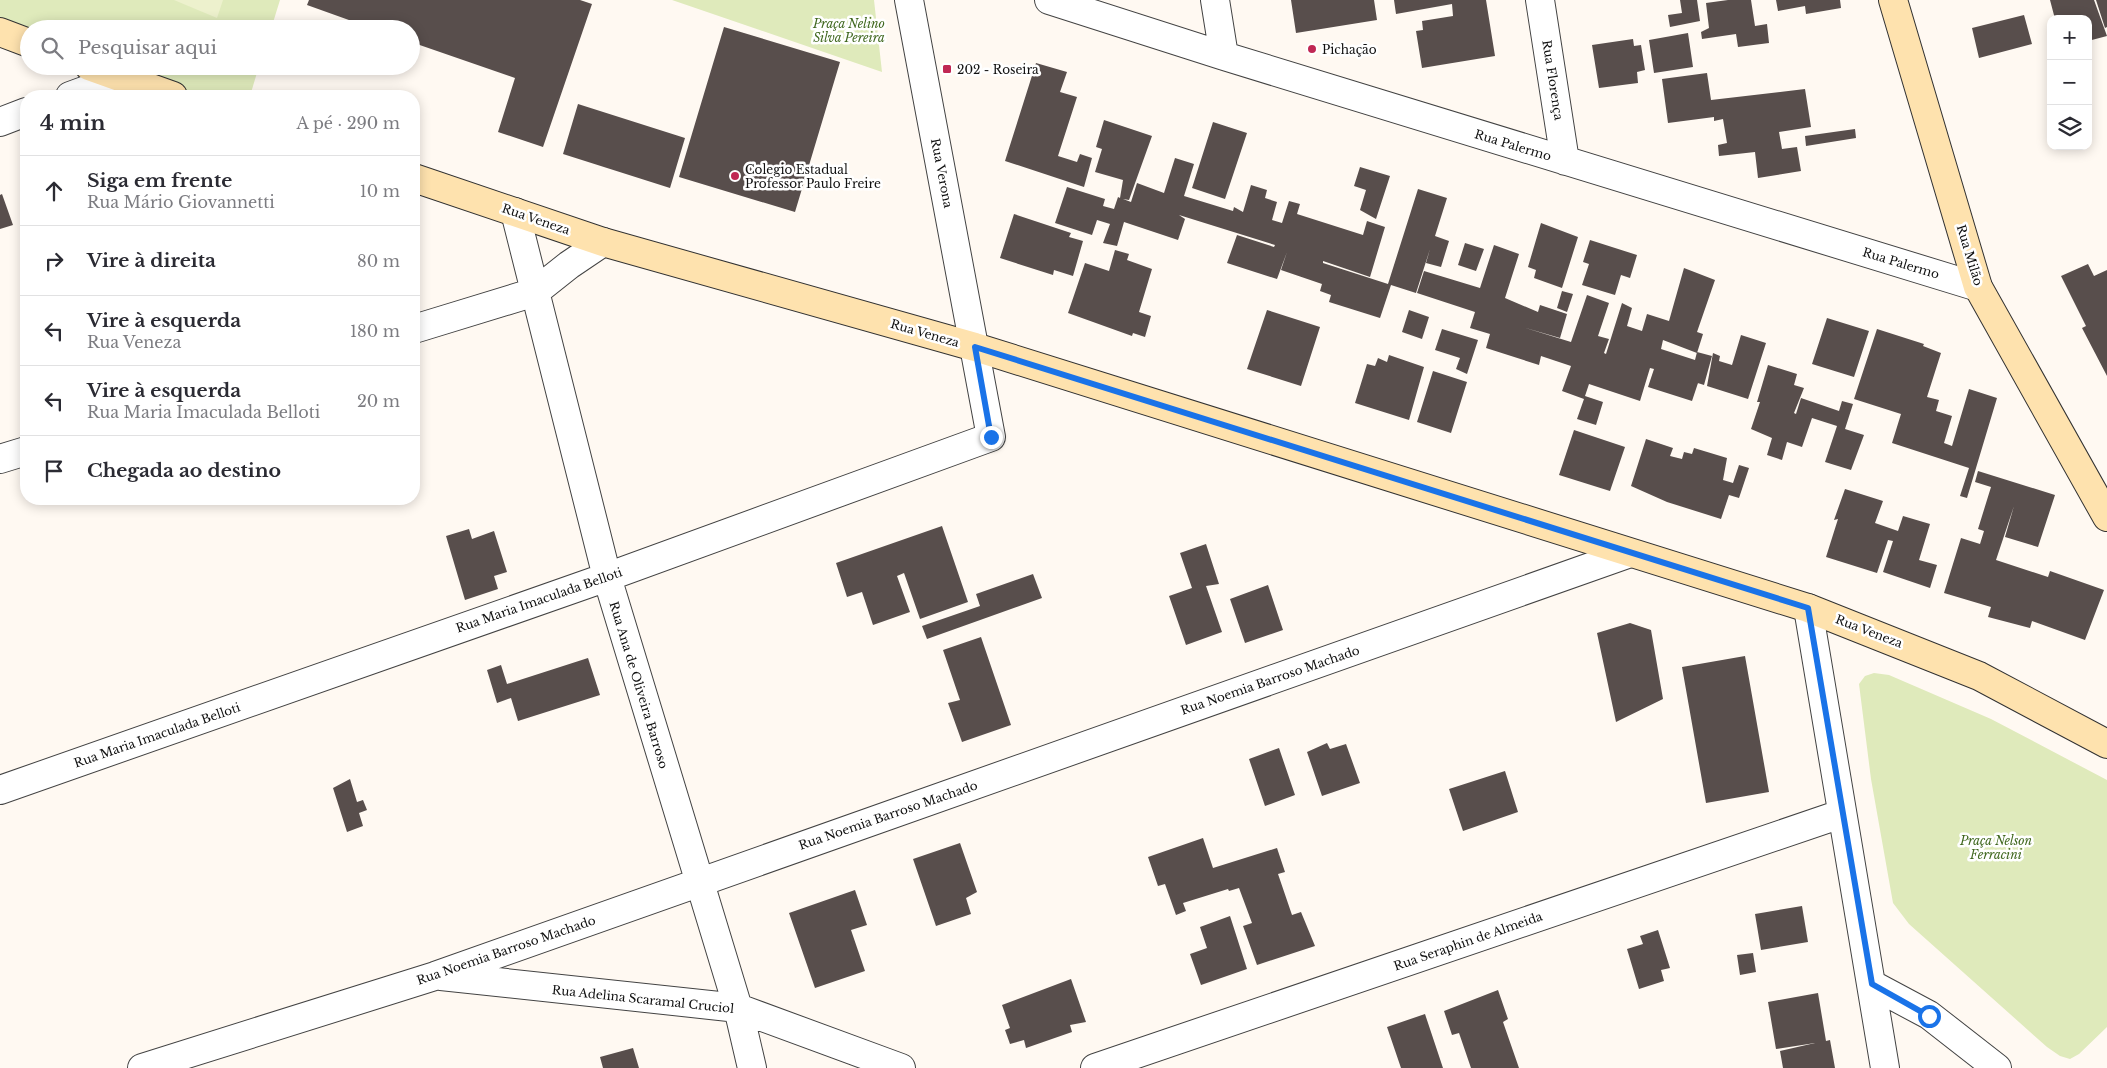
<!DOCTYPE html>
<html lang="pt">
<meta charset="utf-8">
<style>
body{margin:0;font-family:"Libre Baskerville",serif;background:#f7f7f7;color:#2b2b33}
.controls{position:absolute;right:15px;top:15px;display:grid;overflow:hidden;border-radius:10px;box-shadow:0 2px 12px #0003}
.controls button{width:45px;height:45px;display:grid;place-items:center;padding:0;border:0;border-bottom:1px solid #e1e1e2;background:#fff;color:#2b2b33;font:25px sans-serif}
.stop{position:absolute;width:15px;height:15px;margin:-11px;border:4px solid #1a73e8;border-radius:50%;background:#fff}
.stop.end{background:#1a73e8;border-color:#fff;box-shadow:0 1px 5px #0008}
.list{margin:0;padding:0;list-style:none}
h2{display:flex;justify-content:space-between;align-items:center;height:65px;margin:0;padding:0 20px;font-size:21px}
h2 small{font-size:16px;font-weight:400;color:#7c7c81}
.list li{display:grid;grid-template-columns:32px 1fr auto;gap:15px;align-items:center;box-sizing:border-box;height:70px;padding:0 20px;border-top:1px solid #e1e1e2}
.list b{display:block;font-size:19px;white-space:nowrap}
.list p{margin:0;font-size:16px;white-space:nowrap;color:#7c7c81}
.list em{font-size:16px;font-style:normal;color:#7c7c81}
.icon{flex:none;width:28px;height:28px;fill:none;stroke:currentColor;stroke-width:2;stroke-linecap:round;stroke-linejoin:round}
.map{position:relative;flex:none;width:2107px;height:1068px;overflow:hidden}
.search{position:absolute;background:#fff;box-shadow:0 2px 12px #0003;left:20px;top:20px;width:400px;height:55px;display:flex;align-items:center;gap:12px;box-sizing:border-box;padding:0 18px;border-radius:28px;color:#7c7c81;font-size:19px}
.panel{position:absolute;background:#fff;box-shadow:0 2px 12px #0003;left:20px;top:90px;width:400px;height:415px;border-radius:20px}
.map>svg:first-child{display:block}
</style>
<div class="map">
<svg width="2107" height="1068" viewBox="0 0 2107 1068">
<rect width="100%" height="100%" fill="#fff9f2"/>
<path fill="#dfeabb" d="M0,0H280L271,29H0Z
M672,0H874L882,72Z
M100,66H259L250,96H180Z
M1874,673L1889,675L1991,719L2107,780V1027L2079,1054L2070,1059L2060,1056L2047,1047L1909,924L1893,903L1871,779L1859,684L1865,676Z"/>
<path fill="#edf1cd" d="M174,0H223L217,18Z"/>
<path fill="#584e4c" d="M309,0H580L592,4L543,147L498,132L515,78L411,42V29H374L307,5Z
M1291,0H1374L1377,20L1296,33Z
M1394,0H1486L1495,56L1422,68L1416,31L1423,30L1422,21L1453,16L1452,4L1396,14Z
M1680,0H1697L1700,21L1670,27L1668,15L1682,13Z
M1728,0H1751L1755,26L1767,24L1769,43L1738,47L1736,34L1702,39L1701,32L1709,28L1706,3Z
M1776,0H1840L1841,8L1806,14L1805,6L1778,11Z
M2050,0H2094L2107,36L2088,41V19H2055Z
M2096,0H2107V27L2105,28Z
M2024,15L2032,44L1979,58L1972,28Z
M724,27L840,62L795,212L679,177Z
M1688,33L1693,67L1654,73L1649,40Z
M1633,39L1634,46L1641,45L1645,70L1637,72L1638,83L1599,88L1592,45Z
M1036,63L1067,72L1060,92L1077,97L1058,156L1077,162L1080,154L1092,158L1084,187L1005,161Z
M1707,73L1711,100L1805,89L1811,127L1779,132L1782,149L1797,147L1801,171L1758,178L1755,152L1719,156L1718,145L1727,143L1723,119L1714,121V117L1668,123L1662,79Z
M578,104L685,138L670,188L563,154Z
M1104,120L1152,136L1129,200L1123,199L1131,202L1137,183L1164,193L1175,158L1194,164L1184,196L1233,211L1234,207L1243,212L1251,185L1267,190L1265,198L1277,202L1272,220L1282,223L1289,201L1300,204L1297,214L1363,235L1367,221L1385,227L1370,277L1323,261V263L1388,284L1418,189L1447,198L1435,236L1449,241L1441,267L1426,263L1430,249L1416,293L1391,285L1380,318L1329,302L1331,295L1320,291L1322,284L1281,270L1287,252L1277,279L1227,263L1237,235L1274,247L1275,245L1179,215L1185,219L1178,240L1124,222L1117,246L1103,243L1110,224L1097,220L1092,235L1055,223L1067,187L1105,199L1103,206L1114,209L1118,197L1120,198L1123,180L1095,172L1102,149L1096,147Z
M1213,122L1247,133L1225,199L1192,188Z
M1855,129L1856,138L1806,146L1805,136Z
M1360,167L1390,176L1376,219L1360,210L1366,190L1354,186Z
M2,194L13,225L0,229V195Z
M1014,214L1071,233L1069,237L1083,241L1073,276L1054,270L1053,275L1000,258Z
M1541,223L1578,237L1562,288L1534,278L1536,270L1528,267Z
M1590,240L1637,255L1630,278L1621,275L1615,295L1582,285L1589,264L1583,262Z
M1465,243L1484,249L1476,271L1458,265Z
M1494,245L1519,254L1505,298L1538,312L1540,305L1567,314L1560,338L1522,327L1571,342L1587,295L1609,303L1598,336L1609,339L1604,353L1606,354L1622,303L1632,308L1627,326L1642,331L1647,314L1669,321L1684,268L1715,280L1697,332L1703,334L1697,353L1663,340L1661,349L1695,360L1697,352L1712,356L1704,385L1654,369L1698,383L1692,401L1648,387L1654,369L1650,368L1640,401L1589,384L1585,396L1603,402L1596,425L1577,419L1584,399L1562,391L1571,366L1541,356L1539,365L1486,348L1490,334L1470,328L1475,312L1417,293L1424,271L1480,288Z
M1115,250L1129,254L1127,260L1152,269L1139,312L1151,316L1145,337L1133,333L1132,336L1068,313L1085,263L1109,271Z
M2088,264L2094,276L2107,270V376L2082,328L2086,326L2061,276Z
M1562,291L1573,294L1567,312L1557,308Z
M1267,310L1320,327L1301,386L1247,369Z
M1409,310L1429,317L1422,339L1402,332Z
M1827,318L1869,331L1854,377L1812,364Z
M1442,329L1478,340L1467,374L1456,369L1460,358L1435,350Z
M1877,329L1924,344L1923,346L1941,353L1927,397L1939,400L1936,411L1952,416L1944,443L1952,446L1969,389L1997,398L1967,498L1960,496L1969,468L1892,443L1901,414L1854,399Z
M1741,335L1766,343L1748,399L1707,386L1713,353L1720,356L1719,361L1732,365Z
M1389,355L1424,367L1409,420L1355,403L1367,364L1375,366L1378,358L1387,362Z
M1768,365L1797,374L1794,385L1804,388L1794,413L1796,414L1801,398L1839,411L1842,401L1853,404L1845,429L1864,435L1851,470L1825,462L1837,426L1812,418L1802,447L1787,442L1782,460L1767,455L1772,438L1751,429L1760,402H1757Z
M1433,371L1467,382L1451,433L1417,422Z
M1574,430L1625,447L1610,491L1559,475Z
M1646,439L1673,448L1670,456L1682,459L1684,452L1692,454L1694,448L1727,458L1723,480L1733,483L1739,465L1749,468L1739,498L1729,495L1721,519L1667,502L1631,486Z
M1978,471L2055,495L2038,547L2005,537L2014,506L1996,560L2048,577L2050,571L2104,590L2085,640L2032,621L2030,628L1988,617L1991,607L1944,593L1961,538L1980,544L1984,531L1978,529L1991,487L1975,482Z
M1845,489L1883,501L1875,523L1898,531L1903,516L1930,524L1919,560L1937,565L1930,588L1883,572L1893,541L1888,540L1877,573L1826,557L1838,519L1834,520Z
M942,526L968,602L920,619L904,573L897,576L910,612L873,625L862,592L847,597L836,563Z
M469,529L472,539L494,531L507,572L494,576L498,589L465,600L446,536Z
M1206,544L1219,584L1206,586L1222,632L1186,645L1169,596L1192,588L1180,553Z
M1033,574L1042,598L927,639L922,626L980,606L976,594Z
M1268,585L1283,630L1245,643L1230,599Z
M1630,623L1651,630L1663,699L1616,722L1597,633Z
M981,637L1011,725L962,742L948,703L960,700L943,650Z
M1745,656L1769,792L1706,803L1682,667Z
M588,658L600,695L518,721L511,698L497,703L487,670L501,665L507,684Z
M1327,743L1330,749L1346,744L1360,783L1322,796L1307,752Z
M1279,748L1295,795L1265,806L1249,759Z
M1505,771L1518,812L1463,831L1449,789Z
M350,779L357,802L363,800L367,810L359,813L363,826L347,832L333,788Z
M1203,838L1213,868L1277,848L1285,872L1278,874L1292,915L1301,912L1315,946L1257,965L1243,926L1252,923L1239,888L1229,891L1228,889L1183,903L1186,911L1176,915L1165,884L1158,886L1148,857Z
M960,843L977,892L966,898L971,914L936,926L913,859Z
M855,890L867,925L851,930L865,971L815,988L789,913Z
M1802,906L1808,942L1761,950L1755,914Z
M1230,916L1247,969L1201,985L1190,954L1207,948L1200,927Z
M1658,930L1670,968L1661,970L1664,981L1639,989L1627,949L1643,944L1640,936Z
M1753,953L1756,972L1740,975L1737,955Z
M1071,979L1086,1022L1070,1025L1072,1032L1026,1048L1024,1040L1010,1044L1005,1030L1010,1028L1002,1005Z
M1498,990L1508,1019L1503,1022L1519,1068H1471L1459,1033L1452,1035L1444,1011Z
M1818,993L1826,1041L1830,1040L1835,1068H1783L1780,1051L1815,1043L1776,1049L1768,1002Z
M1425,1014L1443,1068H1401L1387,1027Z
M633,1048L639,1068H603L600,1057Z"/>
<g fill="none" stroke-linecap="round" stroke-linejoin="round">
<defs>
<path id="street" d="M1049,0L1224,56L1978,287
M1215,0L1224,56
M1540,0L1565,161
M70,96L119,78
M0,122L26,112
M515,212L607,577L738,1008L752,1068
M414,329L535,292L569,265L603,242
M0,459L26,451
M1808,608L1885,1068
M0,790L607,577L991,437L909,0
M441,976L738,1008L901,1068
M1871,984L1929,1015L1997,1068
M142,1068L435,976L1630,553
M1095,1068L1841,814"/>
<path id="secondary" d="M1893,0L1978,287L2107,517
M0,32L29,43
M89,66L173,96
M414,178L603,242L975,347L1808,608L1979,676L2107,744"/>
</defs>
<use href="#street" stroke="#434343" stroke-width="30"/>
<use href="#secondary" stroke="#323232" stroke-width="30"/>
<use href="#street" stroke="#fff" stroke-width="28"/>
<use href="#secondary" stroke="#fee2ae" stroke-width="28"/>
</g>
<g fill="none" stroke-linecap="round" stroke-linejoin="round">
<path stroke="#1a73e8" stroke-width="6" d="M991,437L975,347L1808,608L1872,984L1929,1016"/>
</g>
<g fill="#c02753" stroke="#fff" stroke-width="2">
<circle cx="1312" cy="49" r="5"/>
<rect x="942" y="64" width="10" height="10" rx="2.5"/>
<circle cx="735" cy="176" r="5"/>
</g>
<g text-anchor="middle" dominant-baseline="central" stroke-width="5" stroke-linejoin="round" paint-order="stroke">
<g font-size="12" font-style="italic" fill="#40681f" stroke="#fff">
<text x="849" y="23">Praça Nelino<tspan x="849" dy="14">Silva Pereira</tspan></text>
<text x="1996" y="840">Praça Nelson<tspan x="1996" dy="14">Ferracini</tspan></text>
</g>
<g font-size="12" fill="#101010" stroke="#fff" text-anchor="start">
<text x="1322" y="49">Pichação</text>
<text x="957" y="69">202 - Roseira</text>
<text x="745" y="169">Colegio Estadual<tspan x="745" dy="14">Professor Paulo Freire</tspan></text>
</g>
<g font-size="12" fill="#101010" stroke="#fff">
<text transform="translate(1553 80) rotate(81)">Rua Florença</text>
<text transform="translate(1513 145) rotate(17)">Rua Palermo</text>
<text transform="translate(942 173) rotate(79)">Rua Verona</text>
<text transform="translate(536 219) rotate(19)">Rua Veneza</text>
<text transform="translate(1970 255) rotate(73)">Rua Milão</text>
<text transform="translate(1901 263) rotate(17)">Rua Palermo</text>
<text transform="translate(925 333) rotate(16)">Rua Veneza</text>
<text transform="translate(539 600) rotate(-19)">Rua Maria Imaculada Belloti</text>
<text transform="translate(1869 631) rotate(21)">Rua Veneza</text>
<text transform="translate(1270 680) rotate(-19)">Rua Noemia Barroso Machado</text>
<text transform="translate(639 685) rotate(73)">Rua Ana de Oliveira Barroso</text>
<text transform="translate(157 735) rotate(-19)">Rua Maria Imaculada Belloti</text>
<text transform="translate(888 815) rotate(-19)">Rua Noemia Barroso Machado</text>
<text transform="translate(1468 941) rotate(-19)">Rua Seraphin de Almeida</text>
<text transform="translate(506 950) rotate(-19)">Rua Noemia Barroso Machado</text>
<text transform="translate(643 999) rotate(6)">Rua Adelina Scaramal Cruciol</text>
</g>
</g>
</svg>
<div class="controls">
<button>+</button>
<button>−</button>
<button><svg class="icon" aria-label="layers" viewBox="0 0 24 24"><path d="M12 4l9 5-9 5-9-5zM3 14l9 5 9-5"/></svg></button>
</div>
<div class="stop" style="left:1929px;top:1016px"></div>
<div class="stop end" style="left:991px;top:437px"></div>
<div class="search"><svg class="icon" aria-label="search" viewBox="0 0 24 24"><circle cx="10" cy="10" r="6"/><path d="M15 15l6 6"/></svg>Pesquisar aqui</div>
<section class="panel">
<h2>4 min<small>A pé · 290 m</small></h2>
<ul class="list">
<li><svg class="icon" aria-label="ahead" viewBox="0 0 24 24"><path d="M12 20V5M6 11l6-6 6 6"/></svg><div><b>Siga em frente</b><p>Rua Mário Giovannetti</p></div><em>10 m</em></li>
<li><svg class="icon" aria-label="right" viewBox="0 0 24 24"><path d="M7 20v-9h11M14 6l5 5-5 5"/></svg><div><b>Vire à direita</b></div><em>80 m</em></li>
<li><svg class="icon" aria-label="left" viewBox="0 0 24 24"><path d="M17 20v-9H6M10 6l-5 5 5 5"/></svg><div><b>Vire à esquerda</b><p>Rua Veneza</p></div><em>180 m</em></li>
<li><svg class="icon" aria-label="left" viewBox="0 0 24 24"><path d="M17 20v-9H6M10 6l-5 5 5 5"/></svg><div><b>Vire à esquerda</b><p>Rua Maria Imaculada Belloti</p></div><em>20 m</em></li>
<li><svg class="icon" aria-label="arrive" viewBox="0 0 24 24"><path d="M6 21V4h12l-3 4 3 4H6"/></svg><div><b>Chegada ao destino</b></div></li>
</ul>
</section>
</div>
